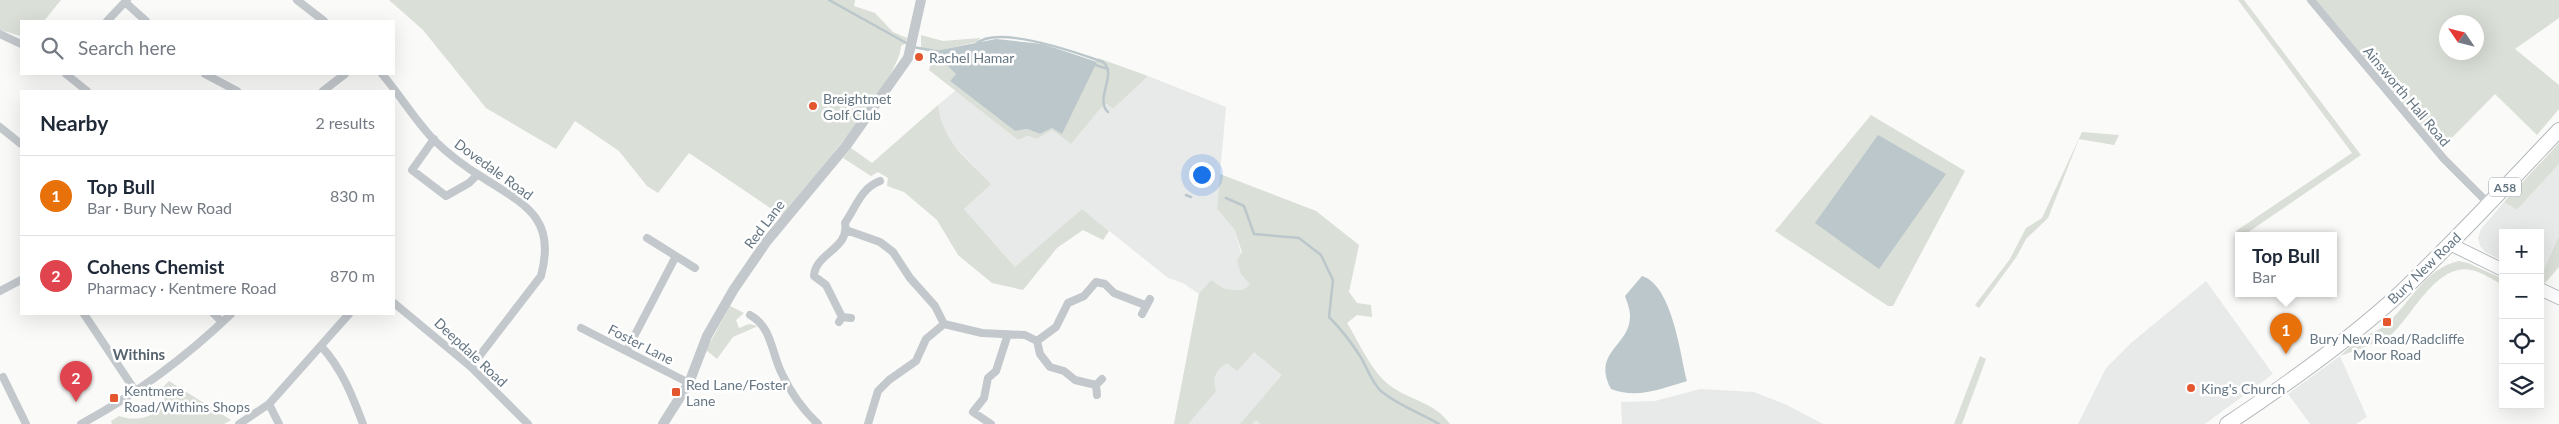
<!DOCTYPE html>
<meta charset="utf-8">
<style>
body{margin:0;font-family:Lato,sans-serif;background:#f2f2f3;color:#1f2937}
.controls{position:absolute;right:15px;bottom:15px;display:grid;overflow:hidden;border-radius:0px;box-shadow:0 5px 20px #0002}
.controls button{width:45px;height:45px;display:grid;place-items:center;padding:0;border:0;border-bottom:1px solid #e0e1e3;background:#fff;color:#1f2937;font:25px sans-serif}
.compass{position:absolute;left:2439px;top:15px;width:45px;height:45px;border-radius:50%;background:#fff;box-shadow:0 5px 20px #0002;rotate:305deg}
.you{position:absolute;left:1201px;top:174px;width:18px;height:18px;margin:-12px;border:4px solid #fff;border-radius:50%;background:#1a73e8;box-shadow:0 0 0 8px #1a73e833}
.badge{display:grid;place-items:center;width:32px;height:32px;border-radius:50%;background:#e4572e;color:#fff;font-size:16px;font-weight:700}
.pin{position:absolute;translate:-50% -41px;filter:drop-shadow(0 1px 2px #0008)}
.pin::after{content:'';position:absolute;top:26px;width:18px;height:15px;background:inherit;clip-path:polygon(0 0,100% 0,50% 100%)}
.popup{position:absolute;left:2235px;top:232px;width:102px;height:65px;box-sizing:border-box;display:grid;place-content:center;border-radius:0px;background:#fff;filter:drop-shadow(0 1px 4px #0005);font-size:16px;white-space:nowrap;color:#747a83}
.popup b{font-size:19px;color:#1f2937}
.popup::after{content:'';position:absolute;left:50%;top:100%;margin-left:-10px;border:10px solid transparent;border-top-color:#fff}
.list{margin:0;padding:0;list-style:none}
h2{display:flex;justify-content:space-between;align-items:center;height:65px;margin:0;padding:0 20px;font-size:21px}
h2 small{font-size:16px;font-weight:400;color:#747a83}
.list li{display:grid;grid-template-columns:32px 1fr auto;gap:15px;align-items:center;box-sizing:border-box;height:80px;padding:0 20px;border-top:1px solid #e0e1e3}
.list b{display:block;font-size:19px;white-space:nowrap}
.list p{margin:0;font-size:16px;white-space:nowrap;color:#747a83}
.list em{font-size:16px;font-style:normal;color:#747a83}
.icon{flex:none;width:28px;height:28px;fill:none;stroke:currentColor;stroke-width:2;stroke-linecap:round;stroke-linejoin:round}
.map{position:relative;flex:none;width:2559px;height:424px;overflow:hidden}
.search{position:absolute;background:#fff;box-shadow:0 5px 20px #0002;left:20px;top:20px;width:375px;height:55px;display:flex;align-items:center;gap:12px;box-sizing:border-box;padding:0 18px;border-radius:0px;color:#747a83;font-size:19px}
.panel{position:absolute;background:#fff;box-shadow:0 5px 20px #0002;left:20px;top:90px;width:375px;height:225px;border-radius:0px}
.map>svg:first-child{display:block}
</style>
<div class="map">
<svg width="2559" height="424" viewBox="0 0 2559 424">
<rect width="100%" height="100%" fill="#fafaf8"/>
<path fill="#e8e9e9" d="M1148,76L1226,107L1217,209L1234,229L1250,284L1243,290L1225,289L1211,280L1200,294L1430,424H1174L1199,294L1183,283L1168,278L1082,209L1016,268L964,209L990,184L946,136L940,122L938,105L956,90L1018,140L1028,136L1037,139L1052,130L1071,144L1101,108L1107,104L1113,109Z
M2559,164V236L2540,278V233H2503V261L2485,252L2480,246L2478,238L2481,229L2504,202L2517,210Z
M2206,281L2273,374L2205,424H2078L2106,368L2131,343Z
M2340,356L2367,417L2356,424H2310L2288,394Z
M1700,389L1754,392L1787,405L1823,424H1622L1621,402L1655,401Z"/>
<path fill="#dadfd7" fill-rule="evenodd" d="M0,0H61L44,21H21V36L0,30Z
M389,0H855L854,6L875,13L893,32L907,38L906,43L901,46C901,77 806,186 782,216L689,153L658,193L647,186L619,151L575,121L556,149L486,108L423,30Z
M2238,0H2244L2361,155L2244,235H2239L2236,231L2352,153Z
M2316,0H2559V18L2515,49L2559,85V109L2537,135L2495,94L2441,149ZM2446,22H2476V52H2446Z
M921,35L943,41L980,38L977,42L941,50L956,74L950,81L1015,131L1027,129L1040,134L1052,128L1062,133L1098,58L1148,76L1113,109L1107,104L1101,108L1071,144L1052,130L1037,139L1028,136L1018,140L929,70L933,55L921,47Z
M938,105C942,142 967,158 991,184L964,209L1015,267L1082,209L1109,231L1103,240L1083,230L1057,248L1023,290L992,283L958,255L937,220L904,192L887,186L888,178L878,172L871,176L843,158L851,148L872,163Z
M1871,115L1965,171L1893,306H1888L1775,231Z
M2082,132L2119,135L2114,145L2079,139L2048,218L2026,239L2017,256L1979,308L1975,305L2010,259L2026,228L2042,218Z
M2559,143V164L2517,210L2504,202Z
M1220,174L1316,211L1359,245L1349,292L1357,303L1371,305L1372,317L1357,315L1347,323C1360,344 1373,376 1395,389C1414,401 1436,404 1450,424H1261L1256,420L1252,424H1240L1282,375L1254,352L1237,371L1227,363C1215,370 1212,378 1216,391L1188,424H1174L1199,294L1211,280L1225,289L1243,290L1250,284L1241,274L1237,261L1242,252L1234,229L1217,209Z
M2559,236V267L2545,283L2540,278Z
M2459,261L2468,263L2503,279V285C2493,280 2482,272 2471,270C2437,263 2413,314 2393,333C2382,342 2354,351 2340,356C2347,350 2355,341 2363,337C2370,333 2378,331 2384,326C2409,306 2424,268 2459,261Z
M730,306L744,313L736,320L739,328L749,324L758,326L733,337L717,359L706,350Z
M1980,356L1986,359L1962,424H1954Z
M169,381L231,420L224,424H112L111,421L119,416C141,424 171,413 164,386Z"/>
<path fill="#bbc7cb" d="M996,39L1043,44L1097,62L1062,134L1052,128L1040,134L1027,129L1015,131L950,81L956,74L939,57L940,50Z
M1878,135L1946,174L1879,269L1815,223Z
M1642,276C1672,285 1680,353 1687,381C1660,389 1638,399 1611,389C1591,351 1631,346 1630,315C1630,309 1627,302 1625,296Z"/>
<g fill="none" stroke-linecap="round" stroke-linejoin="round">
<path stroke="#bbc7cb" stroke-width="2.5" d="M829,0L908,44
M976,44C997,24 1078,53 1103,62C1118,74 1094,99 1108,112
M913,47L941,52
M1095,65L1108,69
M1186,195L1191,197
M1226,198L1244,206L1254,234L1299,238L1321,255L1333,280L1329,317C1341,329 1351,342 1360,356C1367,367 1372,384 1382,392C1400,406 1420,413 1439,424"/>
<defs>
<path id="primary" d="M2450,244L2503,270
M2540,289L2559,298"/>
<path id="trunk" d="M2227,424C2286,385 2344,344 2397,296C2453,243 2506,186 2559,130"/>
</defs>
<use href="#primary" stroke="#b5babe" stroke-width="14"/>
<use href="#trunk" stroke="#b4b9bd" stroke-width="16"/>
<path stroke="#c3c8cc" stroke-width="8" d="M297,0L324,21
M2311,0L2444,159L2489,204
M125,2L146,21
M107,21L127,0
M0,34L21,44
M66,74L87,91
M205,74L237,91
M382,74C400,95 415,120 434,140C449,155 467,168 485,179C528,206 556,220 541,276L471,367
M323,91L345,74
M0,127L21,144
M434,139L412,170L446,196L469,183L477,175
M846,230L880,242L893,252L910,278L935,306L944,324L982,333L1025,335L1037,341L1056,327L1068,303L1084,296L1096,282L1105,284L1114,293L1145,305
M647,238L695,268
M0,291L21,280
M394,303L471,367L528,424
M84,314L136,392
M214,314L222,322
M1142,314L1150,299
M750,315C772,327 771,352 782,374C791,393 803,410 818,424
M842,317L826,285L814,276C815,253 850,249 845,223C856,207 861,188 880,181
M839,322L842,317L851,318
M581,328L689,383
M1037,341L1040,354L1050,367L1064,371L1075,380L1096,385
M321,346C342,369 352,395 363,424
M627,350L676,256
M3,377L26,424
M1097,395L1096,385L1102,379
M269,404L279,424
M81,424C137,394 186,357 231,314
M239,424L269,404L349,314
M868,424L878,391L889,380L916,361L926,339L944,324
M991,424L973,412L984,398L988,378L996,371L1008,334"/>
<path stroke="#c3c8cc" stroke-width="10" d="M663,424L689,383L707,336L734,289L767,241L846,146L908,58L921,0"/>
<use href="#primary" stroke="#fff" stroke-width="12"/>
<use href="#trunk" stroke="#fff" stroke-width="14"/>
</g>
<g fill="#e4572e" stroke="#fff" stroke-width="2">
<circle cx="919" cy="57" r="5"/>
<circle cx="813" cy="106" r="5"/>
<rect x="2382" y="317" width="10" height="10" rx="2.5"/>
<circle cx="2191" cy="388" r="5"/>
<rect x="671" y="387" width="10" height="10" rx="2.5"/>
<rect x="109" y="393" width="10" height="10" rx="2.5"/>
</g>
<g text-anchor="middle" dominant-baseline="central" stroke-width="5" stroke-linejoin="round" paint-order="stroke">
<rect fill="#fff" stroke="#939fa8" stroke-width="1" x="2489" y="177.5" width="32" height="19" rx="4"/>
<g font-size="12" font-weight="bold" fill="#657683">
<text x="2505" y="187">A58</text>
</g>
<g font-size="14" fill="#657683" stroke="#fff" text-anchor="start">
<text x="929" y="57">Rachel Hamar</text>
<text x="823" y="98">Breightmet<tspan x="823" dy="16">Golf Club</tspan></text>
<text x="2387" y="338" text-anchor="middle">Bury New Road/Radcliffe<tspan x="2387" dy="16">Moor Road</tspan></text>
<text x="686" y="384">Red Lane/Foster<tspan x="686" dy="16">Lane</tspan></text>
<text x="2201" y="388">King's Church</text>
<text x="124" y="390">Kentmere<tspan x="124" dy="16">Road/Withins Shops</tspan></text>
</g>
<g font-size="14" fill="#657683" stroke="#fff">
<text transform="translate(2407 96) rotate(50)">Ainsworth Hall Road</text>
<text transform="translate(494 169) rotate(36)">Dovedale Road</text>
<text transform="translate(764 224) rotate(-53)">Red Lane</text>
<text transform="translate(2424 268) rotate(-44)">Bury New Road</text>
<text transform="translate(641 344) rotate(27)">Foster Lane</text>
<text transform="translate(471 352) rotate(43)">Deepdale Road</text>
</g>
<g font-size="15" font-weight="bold" fill="#57646e" stroke="#fff">
<text x="139" y="354">Withins</text>
</g>
</g>
</svg>
<div class="controls">
<button>+</button>
<button>−</button>
<button><svg class="icon" aria-label="locate" viewBox="0 0 24 24"><circle cx="12" cy="12" r="6"/><path d="M12 2v4M12 18v4M2 12h4M18 12h4"/></svg></button>
<button><svg class="icon" aria-label="layers" viewBox="0 0 24 24"><path d="M12 4l9 5-9 5-9-5zM3 14l9 5 9-5"/></svg></button>
</div>
<svg class="compass" viewBox="-18 -18 36 36"><path d="M0-13l5 13h-10z" fill="#e53935"/><path d="M0 13l5-13h-10z" fill="#747a83"/></svg>
<div class="you"></div>
<div class="pin badge" style="left:2286px;top:354px;background:#e8710a">1</div>
<div class="popup"><b>Top Bull</b>Bar</div>
<div class="pin badge" style="left:76px;top:402px;background:#e0444e">2</div>
<div class="search"><svg class="icon" aria-label="search" viewBox="0 0 24 24"><circle cx="10" cy="10" r="6"/><path d="M15 15l6 6"/></svg>Search here</div>
<section class="panel">
<h2>Nearby<small>2 results</small></h2>
<ul class="list">
<li><span class="badge" style="background:#e8710a">1</span><div><b>Top Bull</b><p>Bar · Bury New Road</p></div><em>830 m</em></li>
<li><span class="badge" style="background:#e0444e">2</span><div><b>Cohens Chemist</b><p>Pharmacy · Kentmere Road</p></div><em>870 m</em></li>
</ul>
</section>
</div>
